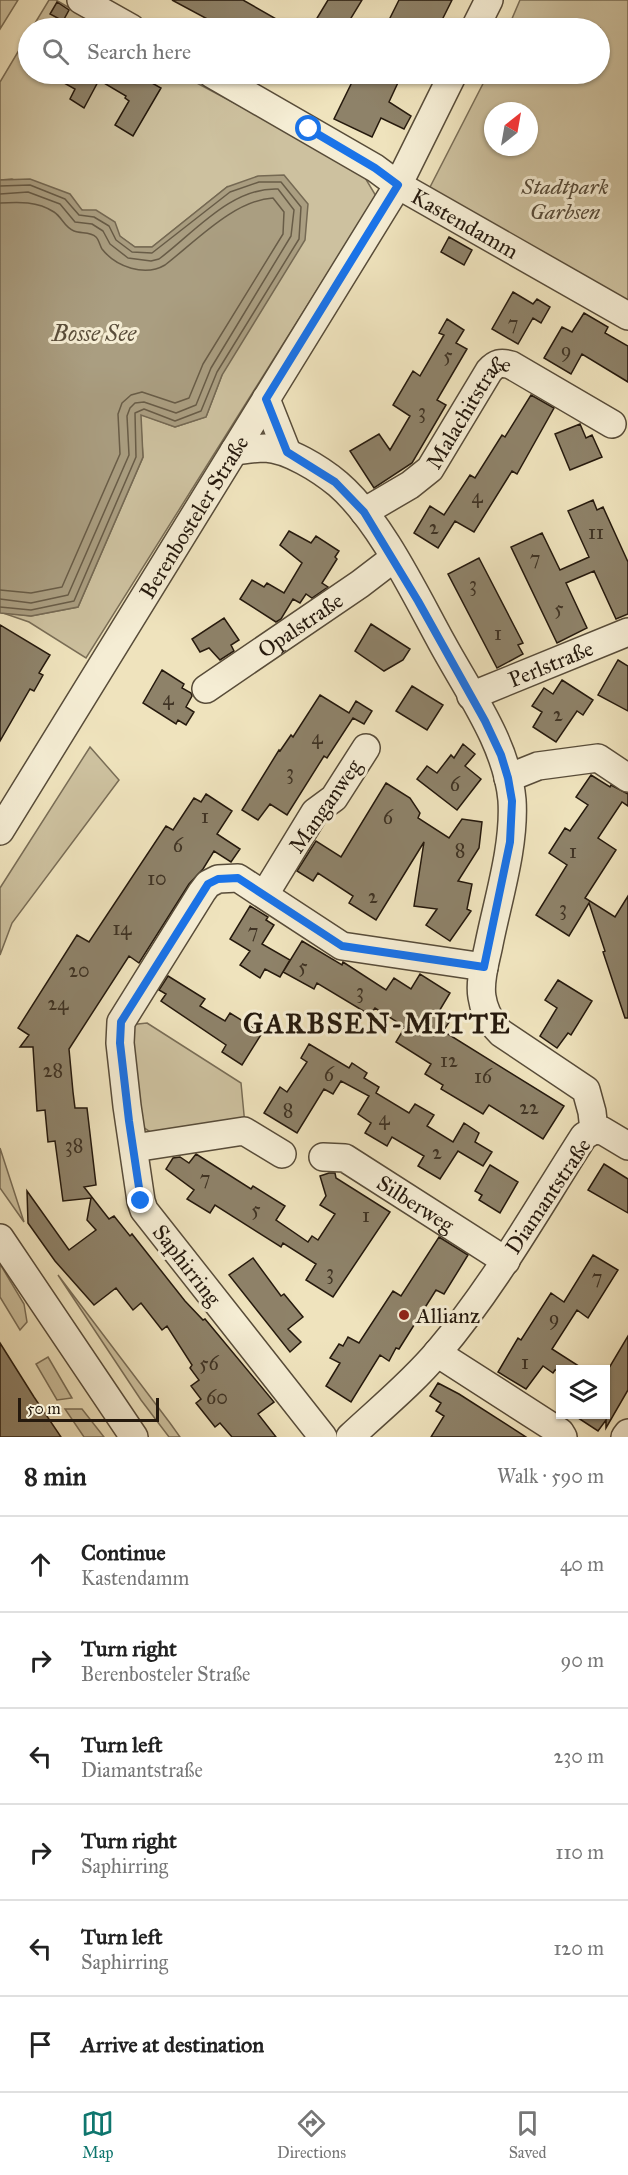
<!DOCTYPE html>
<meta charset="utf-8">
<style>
body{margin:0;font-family:"IM FELL Great Primer",serif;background:#f6f6f6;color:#222}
.controls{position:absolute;right:18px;bottom:18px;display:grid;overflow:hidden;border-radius:0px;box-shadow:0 2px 4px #0004}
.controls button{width:54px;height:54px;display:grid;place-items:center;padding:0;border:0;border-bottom:2px solid #e0e0e0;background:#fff;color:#222;font:30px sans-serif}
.compass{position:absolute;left:484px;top:102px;width:54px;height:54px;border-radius:50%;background:#fff;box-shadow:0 2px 4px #0004;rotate:31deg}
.scale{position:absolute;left:18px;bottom:15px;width:141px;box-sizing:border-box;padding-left:6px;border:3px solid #25190d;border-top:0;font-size:16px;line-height:21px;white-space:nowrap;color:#25190d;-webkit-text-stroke:4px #f5edd4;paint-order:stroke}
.stop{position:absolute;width:18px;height:18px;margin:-14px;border:4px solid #1a73e8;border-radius:50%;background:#fff}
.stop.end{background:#1a73e8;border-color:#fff;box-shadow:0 2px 6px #0008}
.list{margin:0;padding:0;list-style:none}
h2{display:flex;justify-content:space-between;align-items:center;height:78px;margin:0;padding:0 24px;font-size:26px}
h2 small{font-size:20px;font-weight:400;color:#767676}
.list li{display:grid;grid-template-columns:39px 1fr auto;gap:18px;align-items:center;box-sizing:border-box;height:96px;padding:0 24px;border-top:2px solid #e0e0e0}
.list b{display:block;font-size:22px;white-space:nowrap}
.list p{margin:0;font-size:20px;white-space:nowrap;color:#767676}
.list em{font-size:20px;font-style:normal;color:#767676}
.icon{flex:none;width:33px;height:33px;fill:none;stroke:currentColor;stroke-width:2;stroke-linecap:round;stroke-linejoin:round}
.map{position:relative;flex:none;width:628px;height:1437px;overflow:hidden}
.search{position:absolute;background:#fff;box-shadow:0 2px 4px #0004;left:18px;right:18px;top:18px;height:66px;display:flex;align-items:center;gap:15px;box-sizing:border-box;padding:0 21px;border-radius:33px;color:#767676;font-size:22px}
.sheet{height:654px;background:#fff}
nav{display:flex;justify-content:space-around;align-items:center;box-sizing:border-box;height:84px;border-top:2px solid #e0e0e0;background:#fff;font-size:16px;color:#767676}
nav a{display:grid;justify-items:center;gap:3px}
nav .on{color:#0f766e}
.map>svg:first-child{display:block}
</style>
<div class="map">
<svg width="628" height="1437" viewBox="0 0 628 1437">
<rect width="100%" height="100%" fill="#efe3bd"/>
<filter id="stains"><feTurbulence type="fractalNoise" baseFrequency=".00333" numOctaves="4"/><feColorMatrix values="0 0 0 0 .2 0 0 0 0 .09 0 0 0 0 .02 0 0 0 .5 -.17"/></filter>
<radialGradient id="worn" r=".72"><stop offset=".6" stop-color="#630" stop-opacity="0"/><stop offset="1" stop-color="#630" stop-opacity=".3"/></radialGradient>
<path fill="#cdc19f" stroke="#796d56" stroke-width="1.5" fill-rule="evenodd" d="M0,0H18L0,29Z
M49,0H56L104,28H32Z
M520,0H628V310L427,193L488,74H600V28H508ZM493,111H529V147H493Z
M28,35V74H180L361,171L376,196L86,658L29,622L0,612L31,616L78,607L143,457L140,414L175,427L206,417L222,375L227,187L152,247H135L82,210L12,179L0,180V82Z
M90,747L119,780L12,923L0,955V888Z
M147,1023L241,1083L245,1125L158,1137L138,1124L129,1025Z
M0,1148L24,1222L0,1188Z
M0,1264L24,1304L27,1322L20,1330L0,1297Z
M58,1275L170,1423L180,1437H169L141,1400Z
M48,1357L72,1398L57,1400L36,1364Z
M65,1409H82L104,1437H84Z"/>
<path fill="#aa9e81" stroke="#756953" stroke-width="1.5" d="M284,175L308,204L305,240L222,375L206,417L175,427L141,415L143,457L78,607L31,616L0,613V180L30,179L70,194L82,210H96L115,222L120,236L135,247H152L227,187L258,176Z"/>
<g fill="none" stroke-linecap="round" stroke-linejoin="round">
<path stroke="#685c47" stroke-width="1.5" d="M0,186L30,185L65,199L79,215L94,217L109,226L116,240L132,252L152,253L230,192L259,182H281L301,207L299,239L217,372L201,411L175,421L144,409L135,413L136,457L74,601L31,610L0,607
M0,194L28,192L60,204L75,222L92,224L103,231L110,244L128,258L151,261L159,259C194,233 231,187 278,189L294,210L291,236L211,368L196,405L176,413L144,402L135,403L130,408L127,416L129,455L68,595L31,603L0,599
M0,203C19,202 37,201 54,212C62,217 64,227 74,231C81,234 90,231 96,237C99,240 100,246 102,249C116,267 145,277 165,265C195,242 234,200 273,198L284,212L283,234L203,364L189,398L175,403L142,392L131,395L122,403L118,414L120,454L62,587L31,593L0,590"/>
</g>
<path fill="#8e8269" stroke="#25190d" stroke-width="1.5" d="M172,0H243L292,28H224Z
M328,0H362L345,28H311Z
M399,0H452L438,28H385Z
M57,2L69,10L63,21L50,14Z
M48,74H136L161,88L133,136L115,125L129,101L125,98L126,96L99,80L84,108L70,99L75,89Z
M356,74H402L389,102L411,116L404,129L381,118L372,137L334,119Z
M449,237L472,250L464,265L441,252Z
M513,292L533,304L537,299L550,307L541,323L533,318L518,344L492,329Z
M584,313L608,327L605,333L628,346V382L582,354L571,374L544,358L562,327L572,332Z
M447,319L464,330L456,343L467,349L437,400L446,405L412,463L374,488L350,451L379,434L390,450L410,416L393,405L413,371L420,376L444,335L439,333Z
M531,395L554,408L517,474L512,471L474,532L455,521L438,548L414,533L430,506L444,515L470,475L475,478L502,435L505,437Z
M580,424L586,438L592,435L602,457L570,470L555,434Z
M593,500L597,510L603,507L628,562V614L616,619L594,571L566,583L587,628L557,643L511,547L542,533L560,570L589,557L568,511Z
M289,531L311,543L316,536L339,551L335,557L337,559L322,583L328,587L312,598L306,594L300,603L293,599L281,619L276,622L240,599L252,580L264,587L267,583L284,593L302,563L280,545Z
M479,558L523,643L518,645L523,654L497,668L448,574Z
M224,618L239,640L231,645L234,651L220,660L209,648L200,652L192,639Z
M371,624L410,649L403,660L384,671L355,651Z
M0,625L50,655L39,673L43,675L34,691L30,689L0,741Z
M618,660L628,666V711L598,695Z
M162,670L184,684L182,688L191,693L192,696L186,707L194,712L186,725L178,720L176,724L143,703Z
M562,680L593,700L583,715L577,711L556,742L533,727L542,712L532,706L544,688L553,694Z
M412,686L443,705L427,730L396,711Z
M320,695L349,713L356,701L372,711L364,724L353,718L327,758L324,756L287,815L270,804L258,820L242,810L279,750L280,751L291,735L293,737Z
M463,744L475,754L465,766L481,779L457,810L417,779L427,766L437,773L451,755L454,758Z
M591,775L610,787L611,785L628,794V806L622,802L598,838L616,850L585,898L615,917L628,896V1018H625L603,952L605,951L589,903L569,936L536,915L567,865L549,853L565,828L570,831L588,805L576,797Z
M386,783L410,798L420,813L418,818L449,838L462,819L482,822L479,848L458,881L472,884L467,909L471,911L450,941L426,925L437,909L414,906L424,842L376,920L349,903L353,896L318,873L313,881L297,871L316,841L341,857Z
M206,794L232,811L217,834L240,849L231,862L214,851L203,869L189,884L139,963L129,956L69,1049L73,1092L75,1108H87L96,1185L84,1187L109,1219L114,1216L130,1236L132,1234L185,1301L203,1320L205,1319L274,1402L258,1414L276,1437H232L220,1423L215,1427L196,1403L201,1399L191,1386L199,1380L190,1368L192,1365L167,1326L162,1330L141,1303L133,1310L116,1288L94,1305L55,1261L28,1223L27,1191L69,1250L96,1230L87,1220L91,1198L63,1201L55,1141L48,1142L45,1110L37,1111L33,1047H20L29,1035L18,1028L77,935L89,942L166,826L173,830L194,798L201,802Z
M250,906L268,917L266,920L274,925L262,944L290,960L280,977L265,969L260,978L240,965L250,951L230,939Z
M302,941L342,965L343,962L386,990L394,978L411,989L420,974L450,993L438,1013L450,1021L443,1031L564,1106L543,1139L489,1105L483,1114L441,1089L443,1085L425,1074L431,1064L396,1042L405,1027L375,1008L370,1015L317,983L314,989L283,972Z
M168,976L205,999L200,1006L225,1021L230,1013L262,1033L242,1065L222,1052L226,1045L161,1001L166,994L159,990Z
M558,980L592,1001L571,1035L568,1033L557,1048L540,1036L557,1008L545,1000Z
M309,1044L349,1068L352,1063L367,1073L364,1078L379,1087L376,1093L409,1113L415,1104L434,1115L427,1126L453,1142L464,1123L479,1133L475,1142L492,1152L483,1166L458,1151L440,1179L418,1166L424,1156L392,1137L387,1146L365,1133L371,1123L358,1114L369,1096L341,1081L333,1094L324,1089L297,1133L264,1113L280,1087L287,1092L307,1062L301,1058Z
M196,1154L251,1189L253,1186L285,1206L276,1220L308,1242L312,1236L318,1240L335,1214L320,1205L326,1196L320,1176L329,1173H335L336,1178L390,1212L333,1297L306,1280L316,1264L283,1243L281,1247L215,1205L210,1213L187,1199L194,1190L166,1169L173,1158L180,1157L189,1163Z
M604,1164L628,1179V1213L588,1190Z
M490,1165L518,1182L500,1213L479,1200L482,1195L475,1191Z
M439,1237L468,1255L444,1294L436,1290L399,1349L396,1348L389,1361L380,1355L351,1402L326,1386L340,1363L330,1358L339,1344L343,1346L348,1337L359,1343L393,1291L401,1296Z
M593,1255L618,1270L588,1318L577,1310L552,1349L585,1370H555L553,1373L543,1366L526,1389L498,1372L518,1338L521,1340L551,1293L564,1302Z
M253,1258L281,1296L284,1294L303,1317L288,1329L301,1342L290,1352L229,1275Z
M628,1336V1390L606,1428V1420L598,1431L572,1414H606V1373Z
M0,1343L34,1397L61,1437H0Z
M438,1383L459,1394L526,1437H431L444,1416L436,1411L441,1403L430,1396Z"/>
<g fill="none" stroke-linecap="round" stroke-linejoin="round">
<defs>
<g id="minor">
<path d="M81,0L131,28"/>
<path d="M475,28L489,0"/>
<path id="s1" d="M212,74L375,168L398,185L628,316"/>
<path d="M266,399L287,452"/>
<path d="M234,451C244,450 255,448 265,448C288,449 320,469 338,484C380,520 415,594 442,643C468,691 507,744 512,800C515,846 498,899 489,944C486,960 479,980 482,997C484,1011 491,1023 501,1033L586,1090L592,1112L594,1130L584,1136C537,1209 494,1286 438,1352C412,1383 380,1409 350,1437"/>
<path id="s2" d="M364,512L410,485L430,469L489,371C496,363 501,362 511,365L612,424"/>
<path id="s3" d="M206,689L360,584L394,558"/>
<path id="s4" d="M471,696L628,632"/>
<path d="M508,778L538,766L598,758L628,778"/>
<path id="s5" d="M0,831L398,185L453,74"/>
<path d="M265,894L315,812L334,798L366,748"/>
<path d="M594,1130L603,1131L628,1146"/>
<path d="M134,1148L244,1131L282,1154"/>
<path id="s6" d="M323,1157L345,1158L506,1261"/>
<path d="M0,1238L134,1437"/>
<path d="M437,1353L560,1432L563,1437"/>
<path d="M323,1437L144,1210L141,1201L127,1106L120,1043L121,1022L202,892L208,884L218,879L238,878L342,946L484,967"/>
<path d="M625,1437L628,1433"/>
</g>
</defs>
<use href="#minor" stroke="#584c39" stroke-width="30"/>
<use href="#minor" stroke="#f5edd4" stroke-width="27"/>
</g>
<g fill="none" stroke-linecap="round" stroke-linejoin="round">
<path stroke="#1a73e8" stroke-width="8" d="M141,1201L129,1121L120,1043L121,1022L208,884L218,879L238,878L342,946L484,967L510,842L512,801L508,778L501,755L485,721L418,601L364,512L335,482L287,452L266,399L398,185L375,168L309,129"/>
</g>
<circle fill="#8f2418" stroke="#f5edd4" stroke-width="2" cx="404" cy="1315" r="6"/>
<g text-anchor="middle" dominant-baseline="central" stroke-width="6" stroke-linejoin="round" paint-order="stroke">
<g font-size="20" fill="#3f3324">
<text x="513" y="323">7</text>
<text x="566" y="350">9</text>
<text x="448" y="355">5</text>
<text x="422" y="411">3</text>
<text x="477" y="496">4</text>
<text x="434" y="527">2</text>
<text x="596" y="532">11</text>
<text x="535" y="558">7</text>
<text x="473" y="584">3</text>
<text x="559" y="608">5</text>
<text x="498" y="633">1</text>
<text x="168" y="698">4</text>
<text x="558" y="714">2</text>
<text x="317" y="737">4</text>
<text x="290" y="772">3</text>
<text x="455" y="784">6</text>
<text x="205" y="816">1</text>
<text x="388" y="817">6</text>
<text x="178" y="845">6</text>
<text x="460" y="850">8</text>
<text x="573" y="851">1</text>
<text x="157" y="878">10</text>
<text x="373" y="896">2</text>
<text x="563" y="908">3</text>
<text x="122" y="928">14</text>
<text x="253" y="931">7</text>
<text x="303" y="966">5</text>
<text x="79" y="970">20</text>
<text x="360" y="991">3</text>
<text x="58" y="1003">24</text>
<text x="449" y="1060">12</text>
<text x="53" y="1070">28</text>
<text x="329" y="1074">6</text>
<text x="483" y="1076">16</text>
<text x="529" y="1107">22</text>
<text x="288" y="1110">8</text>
<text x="384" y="1118">4</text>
<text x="74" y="1145">38</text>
<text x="437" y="1152">2</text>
<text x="205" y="1178">7</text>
<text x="256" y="1209">5</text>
<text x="366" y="1215">1</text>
<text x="330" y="1272">3</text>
<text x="597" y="1277">7</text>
<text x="554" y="1318">9</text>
<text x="525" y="1362">1</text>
<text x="209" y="1363">56</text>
<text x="217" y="1397">60</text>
</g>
<g font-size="22" font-style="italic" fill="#574b39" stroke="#f5edd4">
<text x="565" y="186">Stadtpark<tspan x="565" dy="25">Garbsen</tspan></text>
</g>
<g font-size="22" fill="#25190d" stroke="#f5edd4">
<text stroke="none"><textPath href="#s1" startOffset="294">Kastendamm</textPath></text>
<text stroke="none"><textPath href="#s2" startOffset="150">Malachitstraße</textPath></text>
<text stroke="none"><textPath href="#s5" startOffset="369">Berenbosteler Straße</textPath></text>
<text stroke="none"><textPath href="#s3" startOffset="114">Opalstraße</textPath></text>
<text stroke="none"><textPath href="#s4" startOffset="86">Perlstraße</textPath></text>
<text transform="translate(325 806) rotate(-55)">Manganweg</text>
<text transform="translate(548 1196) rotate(-56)">Diamantstraße</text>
<text stroke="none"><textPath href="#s6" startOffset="106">Silberweg</textPath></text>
<text transform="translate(187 1265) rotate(52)">Saphirring</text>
</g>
<g font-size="22" fill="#25190d" stroke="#f5edd4" text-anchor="start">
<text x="416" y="1315">Allianz</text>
</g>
<g font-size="24" font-style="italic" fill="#5a4e3b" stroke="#f5edd4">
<text x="94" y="333">Bosse See</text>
</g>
<g font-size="28" font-weight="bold" letter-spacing="1.5" fill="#25190d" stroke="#f5edd4">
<text x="377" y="1023">GARBSEN-MITTE</text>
</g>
</g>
<rect width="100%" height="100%" filter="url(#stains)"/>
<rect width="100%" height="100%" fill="url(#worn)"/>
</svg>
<div class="controls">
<button><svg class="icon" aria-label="layers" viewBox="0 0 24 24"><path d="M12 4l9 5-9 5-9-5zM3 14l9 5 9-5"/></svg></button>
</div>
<svg class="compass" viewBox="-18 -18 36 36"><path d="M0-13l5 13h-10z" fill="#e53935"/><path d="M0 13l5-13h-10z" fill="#767676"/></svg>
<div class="scale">50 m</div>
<div class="stop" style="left:309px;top:129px"></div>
<div class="stop end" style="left:141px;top:1201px"></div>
<div class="search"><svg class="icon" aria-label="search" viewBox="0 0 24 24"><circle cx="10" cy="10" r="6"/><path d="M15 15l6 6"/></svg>Search here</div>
</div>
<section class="sheet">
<h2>8 min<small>Walk · 590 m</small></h2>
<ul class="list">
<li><svg class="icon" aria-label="ahead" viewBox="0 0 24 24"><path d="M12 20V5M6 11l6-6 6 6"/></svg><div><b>Continue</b><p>Kastendamm</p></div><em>40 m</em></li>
<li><svg class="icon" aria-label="right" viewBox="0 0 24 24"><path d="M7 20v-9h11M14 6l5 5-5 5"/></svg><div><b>Turn right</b><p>Berenbosteler Straße</p></div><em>90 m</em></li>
<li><svg class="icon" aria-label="left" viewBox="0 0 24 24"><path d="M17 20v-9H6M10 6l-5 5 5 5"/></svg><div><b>Turn left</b><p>Diamantstraße</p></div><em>230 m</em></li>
<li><svg class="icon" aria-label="right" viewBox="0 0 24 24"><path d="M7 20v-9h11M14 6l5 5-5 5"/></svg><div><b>Turn right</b><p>Saphirring</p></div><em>110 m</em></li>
<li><svg class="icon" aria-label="left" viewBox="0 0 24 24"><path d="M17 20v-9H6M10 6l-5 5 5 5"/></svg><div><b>Turn left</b><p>Saphirring</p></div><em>120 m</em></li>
<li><svg class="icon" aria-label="arrive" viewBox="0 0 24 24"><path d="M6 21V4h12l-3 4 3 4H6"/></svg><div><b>Arrive at destination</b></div></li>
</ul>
</section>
<nav>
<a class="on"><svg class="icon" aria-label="map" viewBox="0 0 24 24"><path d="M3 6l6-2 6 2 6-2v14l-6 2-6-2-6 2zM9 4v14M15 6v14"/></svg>Map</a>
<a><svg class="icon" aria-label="directions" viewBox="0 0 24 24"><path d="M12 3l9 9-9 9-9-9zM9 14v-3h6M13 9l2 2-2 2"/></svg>Directions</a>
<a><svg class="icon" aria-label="saved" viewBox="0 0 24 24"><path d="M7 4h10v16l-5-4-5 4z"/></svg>Saved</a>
</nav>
